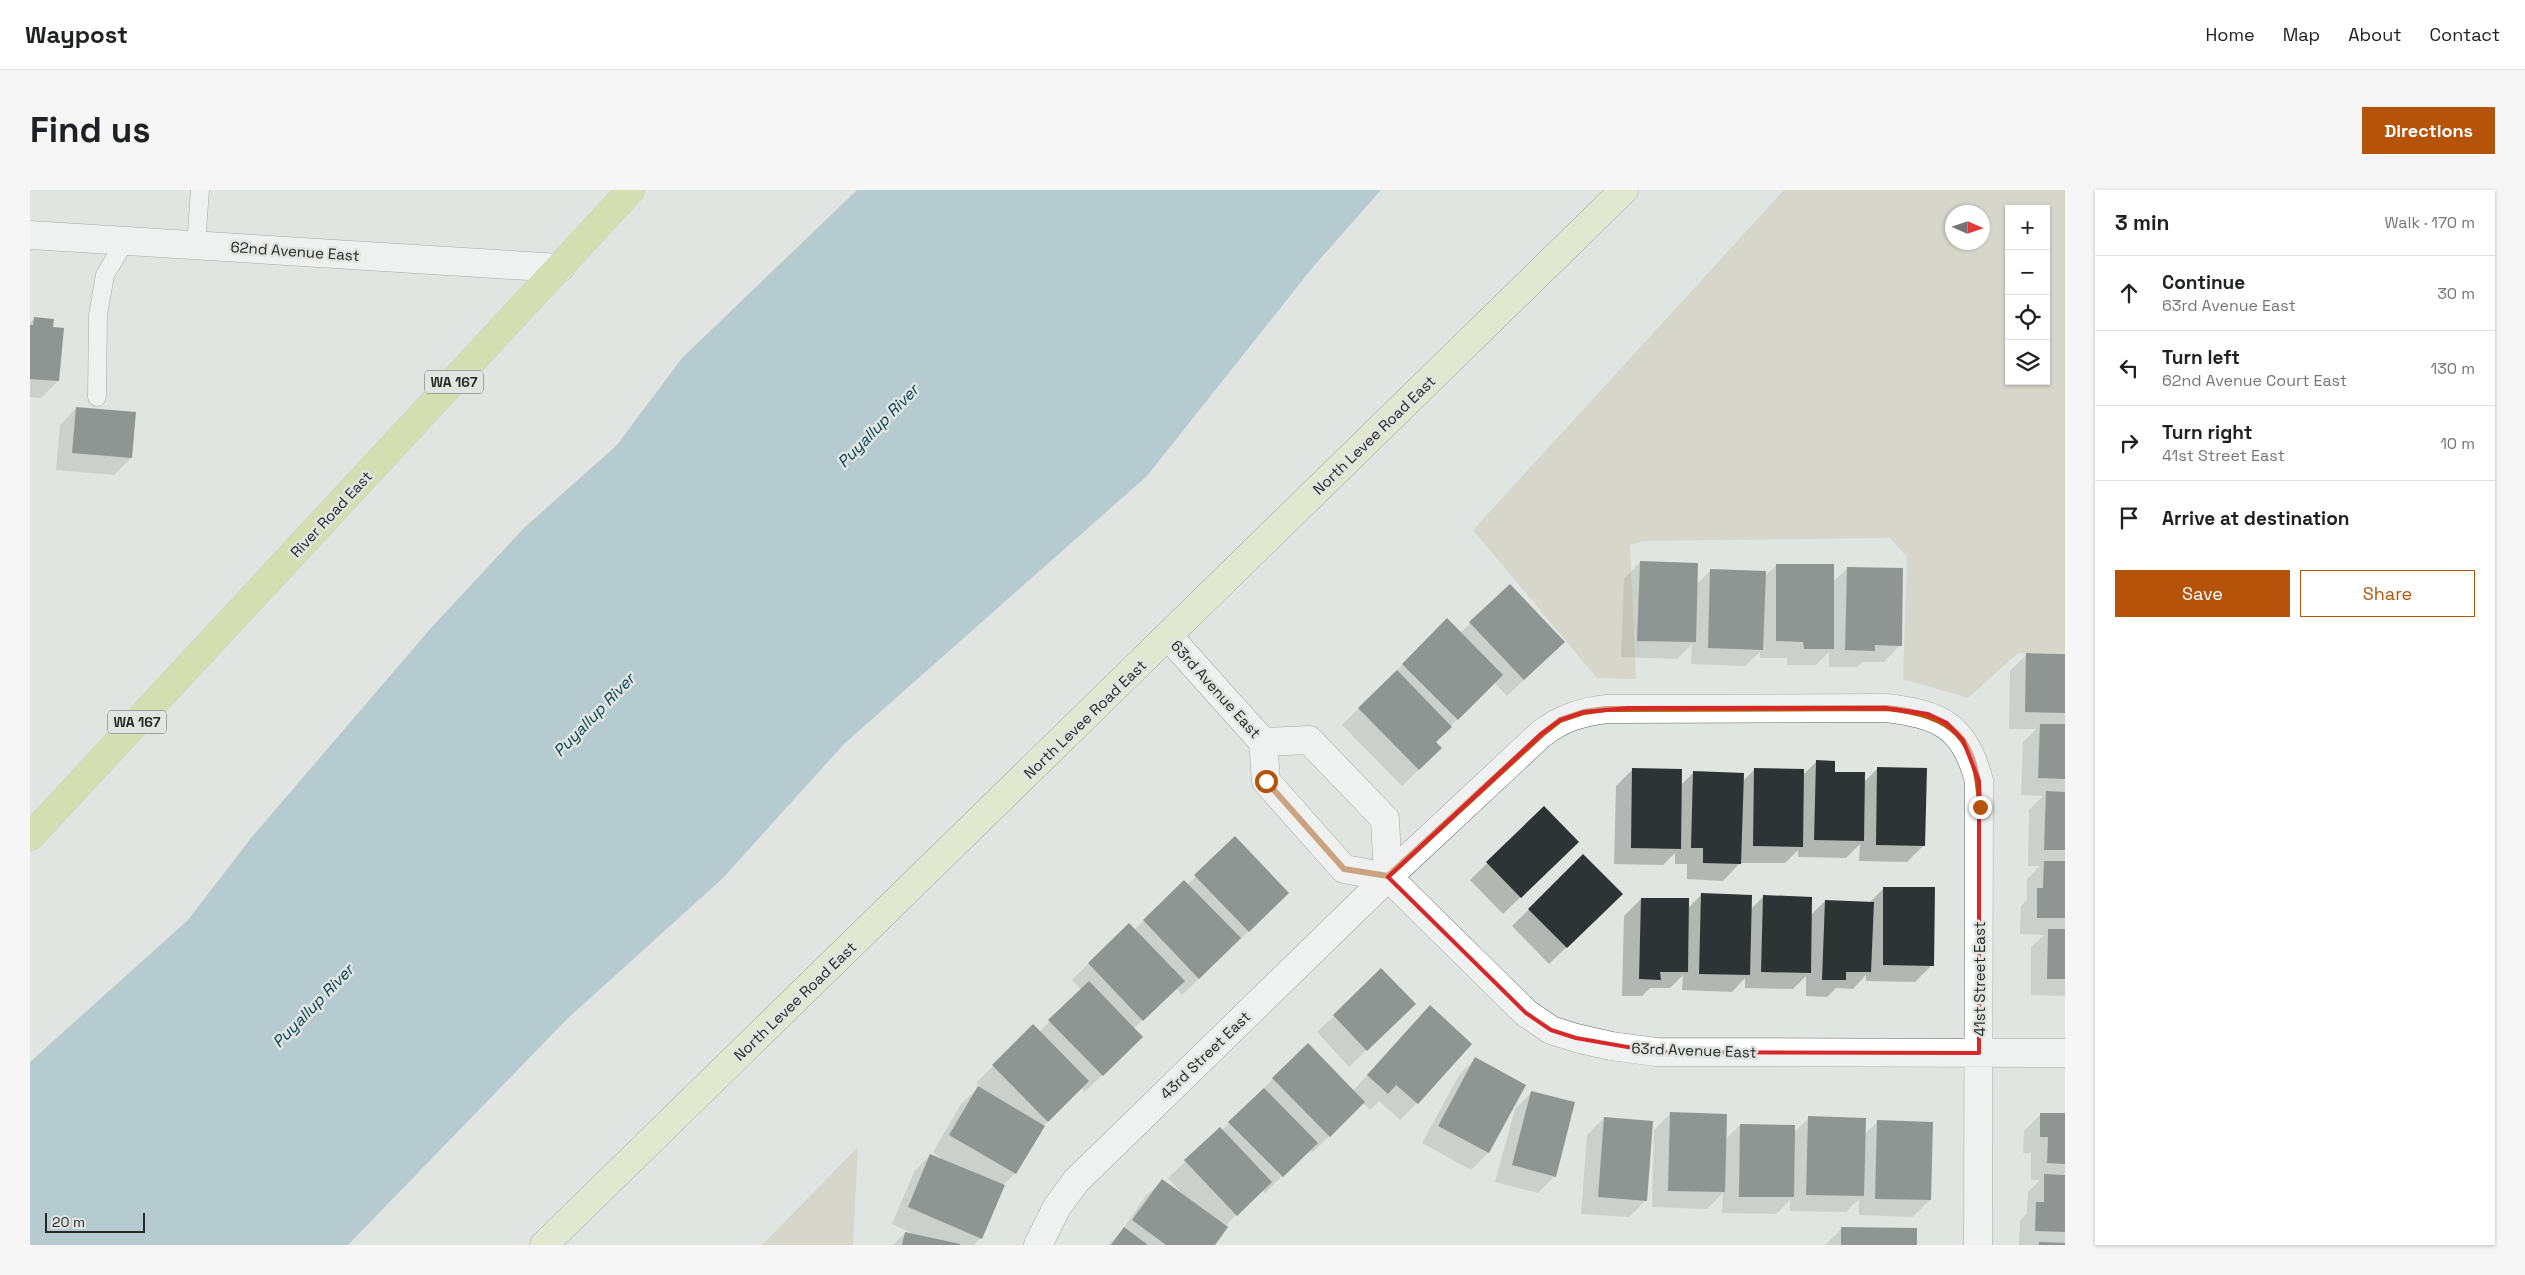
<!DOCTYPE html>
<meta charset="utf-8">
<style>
body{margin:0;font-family:"Space Grotesk",sans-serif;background:#f6f6f6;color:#202124}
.controls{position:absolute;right:15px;top:15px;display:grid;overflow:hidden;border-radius:0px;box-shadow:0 1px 4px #0004}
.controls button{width:45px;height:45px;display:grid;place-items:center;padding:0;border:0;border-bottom:1px solid #e0e0e0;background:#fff;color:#202124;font:25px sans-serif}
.compass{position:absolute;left:1915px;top:15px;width:45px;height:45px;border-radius:50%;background:#fff;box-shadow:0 1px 4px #0004;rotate:93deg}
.scale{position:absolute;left:15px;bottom:12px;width:100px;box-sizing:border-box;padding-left:5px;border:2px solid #262826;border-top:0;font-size:14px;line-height:18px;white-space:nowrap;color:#262826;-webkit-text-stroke:4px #e0e5e1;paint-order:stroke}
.stop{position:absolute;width:15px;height:15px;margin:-11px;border:4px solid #b45309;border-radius:50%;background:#fff}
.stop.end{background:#b45309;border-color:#fff;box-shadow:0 1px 5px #0008}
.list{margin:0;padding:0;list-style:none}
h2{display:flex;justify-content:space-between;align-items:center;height:65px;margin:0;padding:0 20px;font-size:21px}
h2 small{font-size:16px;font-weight:400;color:#757577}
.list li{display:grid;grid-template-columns:32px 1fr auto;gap:15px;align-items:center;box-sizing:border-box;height:75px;padding:0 20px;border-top:1px solid #e0e0e0}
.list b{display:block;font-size:19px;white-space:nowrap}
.list p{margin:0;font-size:16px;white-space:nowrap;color:#757577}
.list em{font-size:16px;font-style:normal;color:#757577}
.actions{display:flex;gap:10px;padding:15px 20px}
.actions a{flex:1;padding:11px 0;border:1px solid #b45309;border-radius:0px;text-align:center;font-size:18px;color:#b45309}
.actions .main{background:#b45309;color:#fff}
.icon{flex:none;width:28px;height:28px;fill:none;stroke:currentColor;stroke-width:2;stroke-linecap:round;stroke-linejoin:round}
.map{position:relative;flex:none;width:2035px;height:1055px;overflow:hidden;border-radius:0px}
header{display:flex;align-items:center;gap:30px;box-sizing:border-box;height:70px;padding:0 25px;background:#fff;border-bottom:1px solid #e0e0e0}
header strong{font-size:24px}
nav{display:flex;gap:28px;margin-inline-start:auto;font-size:18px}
.intro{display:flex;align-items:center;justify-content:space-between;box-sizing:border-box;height:120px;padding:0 30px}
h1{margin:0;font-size:35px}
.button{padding:12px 22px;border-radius:0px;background:#b45309;color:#fff;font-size:18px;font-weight:700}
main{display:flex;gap:30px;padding:0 30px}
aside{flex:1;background:#fff;border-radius:0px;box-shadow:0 1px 4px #0004}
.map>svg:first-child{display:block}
</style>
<header>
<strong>Waypost</strong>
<nav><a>Home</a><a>Map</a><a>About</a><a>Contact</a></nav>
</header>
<div class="intro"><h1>Find us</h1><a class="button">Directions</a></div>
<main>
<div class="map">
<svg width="2035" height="1055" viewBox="0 0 2035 1055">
<rect width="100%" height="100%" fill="#e0e5e1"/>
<path fill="#cdc3af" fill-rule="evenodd" d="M1754,0H2035V463H1988L1938,508L1873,489L1877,367L1860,348L1614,351L1600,355L1606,489L1567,488L1443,340ZM1979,19H2016V191H1979ZM1922,22H1952V52H1922Z
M828,957L823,1055H732Z"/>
<path fill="#83aab8" d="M827,0H1351L1283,77L1117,286L814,554L693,688L537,829L318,1055H0V872L158,730L221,648L401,438L494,338L587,255L652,168Z"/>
<path fill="#0003" d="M5,128L22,138L28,191L11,208L0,207V133Z
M46,218L101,268L84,285L26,280L30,235Z
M1610,372L1666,395L1681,380L1734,387L1747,375L1803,392L1817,378L1870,455L1854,472H1833L1827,477H1799V462L1786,475H1757V468H1730V462L1715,476L1661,474L1662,454L1647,469L1591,467L1594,389Z
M1417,430L1430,443L1440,433L1516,469L1477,506L1464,492L1405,552L1411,558L1372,596L1312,535Z
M1996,465H2035V806L2001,805V757L2014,745L1990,744L1991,716L1997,710V689L2010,676H1998L1999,620L2013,606L1991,605L1993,552L2006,539H1979L1980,481Z
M1787,571L1804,583L1834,592L1848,578L1894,655L1877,672L1829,671L1830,654L1816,668L1768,667V660L1755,673H1710L1693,691L1657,689V674H1645V663L1633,675L1584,674L1586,596L1602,580L1651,595L1664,582L1713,591L1725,579L1773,585Z
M1514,618L1530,669L1473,724L1440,690Z
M1205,648L1241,720L1152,805L1146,798L1103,839L1111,847L1055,902L1051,898L1014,935L985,984L973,995L951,1048L944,1055H863L875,1043L884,1044L862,1034L884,982L900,965L916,972L903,962L931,914L950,896L946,893L1003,836L1009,842L1051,800L1042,790L1059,773L1104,740L1154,692L1157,695Z
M1553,666L1574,721L1519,774L1482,736Z
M1854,698L1902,775L1885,792L1836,791V785L1823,799L1806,798L1797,807L1776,806V786L1763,799L1715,798V788L1702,802L1652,800L1653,785L1640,798H1620L1612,806H1592L1594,726L1611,709L1658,718L1671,705L1720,720L1733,707L1781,725L1795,711L1839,713Z
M1304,826L1367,830L1319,877L1287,842Z
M1383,834L1387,913L1370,930L1349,911L1340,920L1333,913L1282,963L1279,960L1235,1003L1232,1000L1195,1036L1183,1055H1078L1091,1042L1115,1007L1132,991L1154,1006L1138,988L1189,939L1191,941L1243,889L1323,901Z
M1446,868L1495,895L1458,963L1441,980L1392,953L1429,885Z
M1502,902L1525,986L1508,1003L1465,992L1485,919Z
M1641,923L1695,950L1710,935L1764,942L1779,928L1834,945L1847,932L1900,1010L1883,1027L1829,1025V1009L1816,1022L1760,1021V1010L1746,1024L1692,1023L1693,1003L1677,1019L1622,1017L1624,940Z
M2011,924L2035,925V1055H1989L1990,1031L1997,1023L1998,1002L2010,990H2001V963H1993L1994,941Z
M1574,928L1616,1010L1599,1027L1551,1024L1557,945Z
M1812,1038L1886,1055H1795Z"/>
<path fill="#2e3433" d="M4,127L24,129L23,137L34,138L29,191L0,189V135H3Z
M46,217L106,222L102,268L42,263Z
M1610,371L1668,373L1666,452L1607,451Z
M1746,374H1804V459H1774L1773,452L1746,451Z
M1817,377L1873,378L1872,456L1845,455V461L1815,460Z
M1680,379L1736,381L1733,460L1678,458Z
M1480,394L1535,452L1494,490L1439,432Z
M1417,428L1473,485L1428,530L1372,474Z
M1996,463L2035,464V523L1995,522Z
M1367,480L1422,537L1406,552L1412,558L1389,580L1328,518Z
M2010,534H2035V589L2008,588Z
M1786,570L1805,571V582H1835L1834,651L1784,650Z
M1847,577L1897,578L1895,656L1846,655Z
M1602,578L1652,579L1651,659L1601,658Z
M1724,578L1774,579L1773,657L1723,656Z
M1663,581L1714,583L1711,674L1673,673V658H1661Z
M2016,601L2035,602V660H2014Z
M1514,616L1549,652L1491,708L1456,672Z
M1205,646L1259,703L1219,742L1164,685Z
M1553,664L1593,704L1537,758L1498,719Z
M2014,671H2035V728H2007V698H2013Z
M1154,690L1211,748L1169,789L1113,730Z
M1853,697H1905L1904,776L1853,775Z
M1671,703L1722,705L1720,785L1669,784Z
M1733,705L1782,707L1781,783L1731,782Z
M1611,708H1659L1658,782H1630L1631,790L1609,789Z
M1795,710L1844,712L1841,782H1816V790H1792Z
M1099,733L1155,791L1113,831L1058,773Z
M2018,739H2035V789H2017Z
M1351,778L1386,814L1337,861L1303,825Z
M1059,791L1113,847L1073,886L1018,830Z
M1400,815L1442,854L1388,914L1366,895L1358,904L1337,885Z
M1003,834L1059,891L1018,932L962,875Z
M1278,853L1335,912L1300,947L1242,888Z
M1445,867L1496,895L1459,963L1408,936Z
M948,896L1015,936L986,984L919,945Z
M1234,898L1288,953L1253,987L1198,932Z
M1501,901L1545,912L1526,987L1482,975Z
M1640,922L1697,924L1695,1002L1638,1001Z
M2010,923H2035V974L2017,973L2018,947H2010Z
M1778,926L1836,928L1834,1006L1776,1005Z
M1574,927L1623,931L1617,1011L1568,1007Z
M1847,930L1903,932L1901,1010L1845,1009Z
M1710,934L1765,935L1764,1007H1709Z
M1190,937L1242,992L1207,1026L1154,970Z
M900,964L975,995L952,1049L878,1017Z
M2014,984L2035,985V1042L2005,1041L2006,1012H2014Z
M1132,989L1198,1037L1185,1055H1136L1102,1030Z
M1094,1037L1118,1055H1081Z
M1811,1037L1887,1038V1055H1811Z
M875,1042L930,1054V1055H872Z
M2009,1052L2035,1053V1055H2009Z"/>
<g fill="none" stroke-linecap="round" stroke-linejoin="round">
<defs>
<path id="lane" d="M166,55L170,0
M67,207L68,125L75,85L95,51"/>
<path id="street" d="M0,45L530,78
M1139,447L1233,552L1236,591L1314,679L1358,687L1496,823L1521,840L1546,848L1581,856L1626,862L2035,863
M1233,552L1279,550L1355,629L1358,687
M1008,1055L1027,1017L1046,991L1358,687L1511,544C1532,528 1551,522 1577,519L1856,518C1910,524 1935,536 1949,591L1948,1055"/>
<path id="secondary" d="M514,1055L1594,0"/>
<path id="primary" d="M0,647L601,0"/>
</defs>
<use href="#lane" stroke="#5f6360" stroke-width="19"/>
<use href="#street" stroke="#5f6360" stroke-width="29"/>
<use href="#secondary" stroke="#5f6360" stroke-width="29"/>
<use href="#primary" stroke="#bebebe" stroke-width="29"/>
<use href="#lane" stroke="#fff" stroke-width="18"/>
<use href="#street" stroke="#fff" stroke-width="28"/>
<use href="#secondary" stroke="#e2eab9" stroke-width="28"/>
<use href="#primary" stroke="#c5d474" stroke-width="28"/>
</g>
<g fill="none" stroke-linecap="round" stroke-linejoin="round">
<path stroke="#b45309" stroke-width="6" d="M1236,591L1314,679L1358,686L1512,544L1530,530L1554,522L1576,519L1856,518C1924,525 1947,547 1950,617"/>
</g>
<path d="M0 0H2035V1055H0ZM1598,518H1856L1898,524L1917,533L1933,550L1949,591V863L1626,862L1546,848L1521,840L1496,823L1358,687L1511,544L1530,530L1554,522Z" fill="#e0e5e1" fill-opacity=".55" fill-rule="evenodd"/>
<path fill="none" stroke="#d62828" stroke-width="4" stroke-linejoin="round" d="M1598,518H1856L1898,524L1917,533L1933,550L1949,591V863L1626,862L1546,848L1521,840L1496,823L1358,687L1511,544L1530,530L1554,522Z"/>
<g text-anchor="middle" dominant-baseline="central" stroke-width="5" stroke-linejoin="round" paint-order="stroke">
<g fill="#e0e5e1" stroke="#5e615e" stroke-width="1">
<rect x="395" y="180.5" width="58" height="23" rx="4"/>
<rect x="78" y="520.5" width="58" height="23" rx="4"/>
</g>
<g font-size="14" font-weight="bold" fill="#262826">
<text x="424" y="192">WA 167</text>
<text x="107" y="532">WA 167</text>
</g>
<g font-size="15" fill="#262826" stroke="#e0e5e1">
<text transform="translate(265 61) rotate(4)">62nd Avenue East</text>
<text transform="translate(1344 245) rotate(-44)">North Levee Road East</text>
<text transform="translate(301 324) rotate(-47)">River Road East</text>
<text transform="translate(1186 499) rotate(48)">63rd Avenue East</text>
<text transform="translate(1055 529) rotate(-44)">North Levee Road East</text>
<text transform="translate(1949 789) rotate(-90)">41st Street East</text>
<text transform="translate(765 811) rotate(-44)">North Levee Road East</text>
<text transform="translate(1664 860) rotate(2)">63rd Avenue East</text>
<text transform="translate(1175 865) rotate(-44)">43rd Street East</text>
</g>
<g font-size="16" font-style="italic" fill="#074252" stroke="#e0e5e1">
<text transform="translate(848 236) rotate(-46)">Puyallup River</text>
<text transform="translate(564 525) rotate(-46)">Puyallup River</text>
<text transform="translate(283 816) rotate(-46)">Puyallup River</text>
</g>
</g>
</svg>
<div class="controls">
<button>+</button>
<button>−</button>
<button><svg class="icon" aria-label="locate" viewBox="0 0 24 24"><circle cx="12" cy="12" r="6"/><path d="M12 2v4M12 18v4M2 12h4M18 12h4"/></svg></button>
<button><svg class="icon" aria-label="layers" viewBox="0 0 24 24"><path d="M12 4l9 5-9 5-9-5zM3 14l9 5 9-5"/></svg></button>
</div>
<svg class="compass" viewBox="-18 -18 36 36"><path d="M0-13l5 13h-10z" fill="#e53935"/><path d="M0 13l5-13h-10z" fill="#757577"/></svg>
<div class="scale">20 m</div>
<div class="stop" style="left:1236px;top:591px"></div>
<div class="stop end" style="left:1950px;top:617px"></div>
</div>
<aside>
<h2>3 min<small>Walk · 170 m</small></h2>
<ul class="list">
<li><svg class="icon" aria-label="ahead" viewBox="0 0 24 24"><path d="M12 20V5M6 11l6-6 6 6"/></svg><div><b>Continue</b><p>63rd Avenue East</p></div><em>30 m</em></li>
<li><svg class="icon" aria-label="left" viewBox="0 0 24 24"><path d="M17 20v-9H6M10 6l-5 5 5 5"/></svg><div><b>Turn left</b><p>62nd Avenue Court East</p></div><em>130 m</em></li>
<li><svg class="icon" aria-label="right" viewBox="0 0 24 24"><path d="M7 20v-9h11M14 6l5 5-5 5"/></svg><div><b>Turn right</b><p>41st Street East</p></div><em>10 m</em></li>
<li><svg class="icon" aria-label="arrive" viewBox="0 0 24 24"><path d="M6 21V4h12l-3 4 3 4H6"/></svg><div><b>Arrive at destination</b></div></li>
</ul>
<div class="actions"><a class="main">Save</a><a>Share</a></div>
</aside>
</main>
